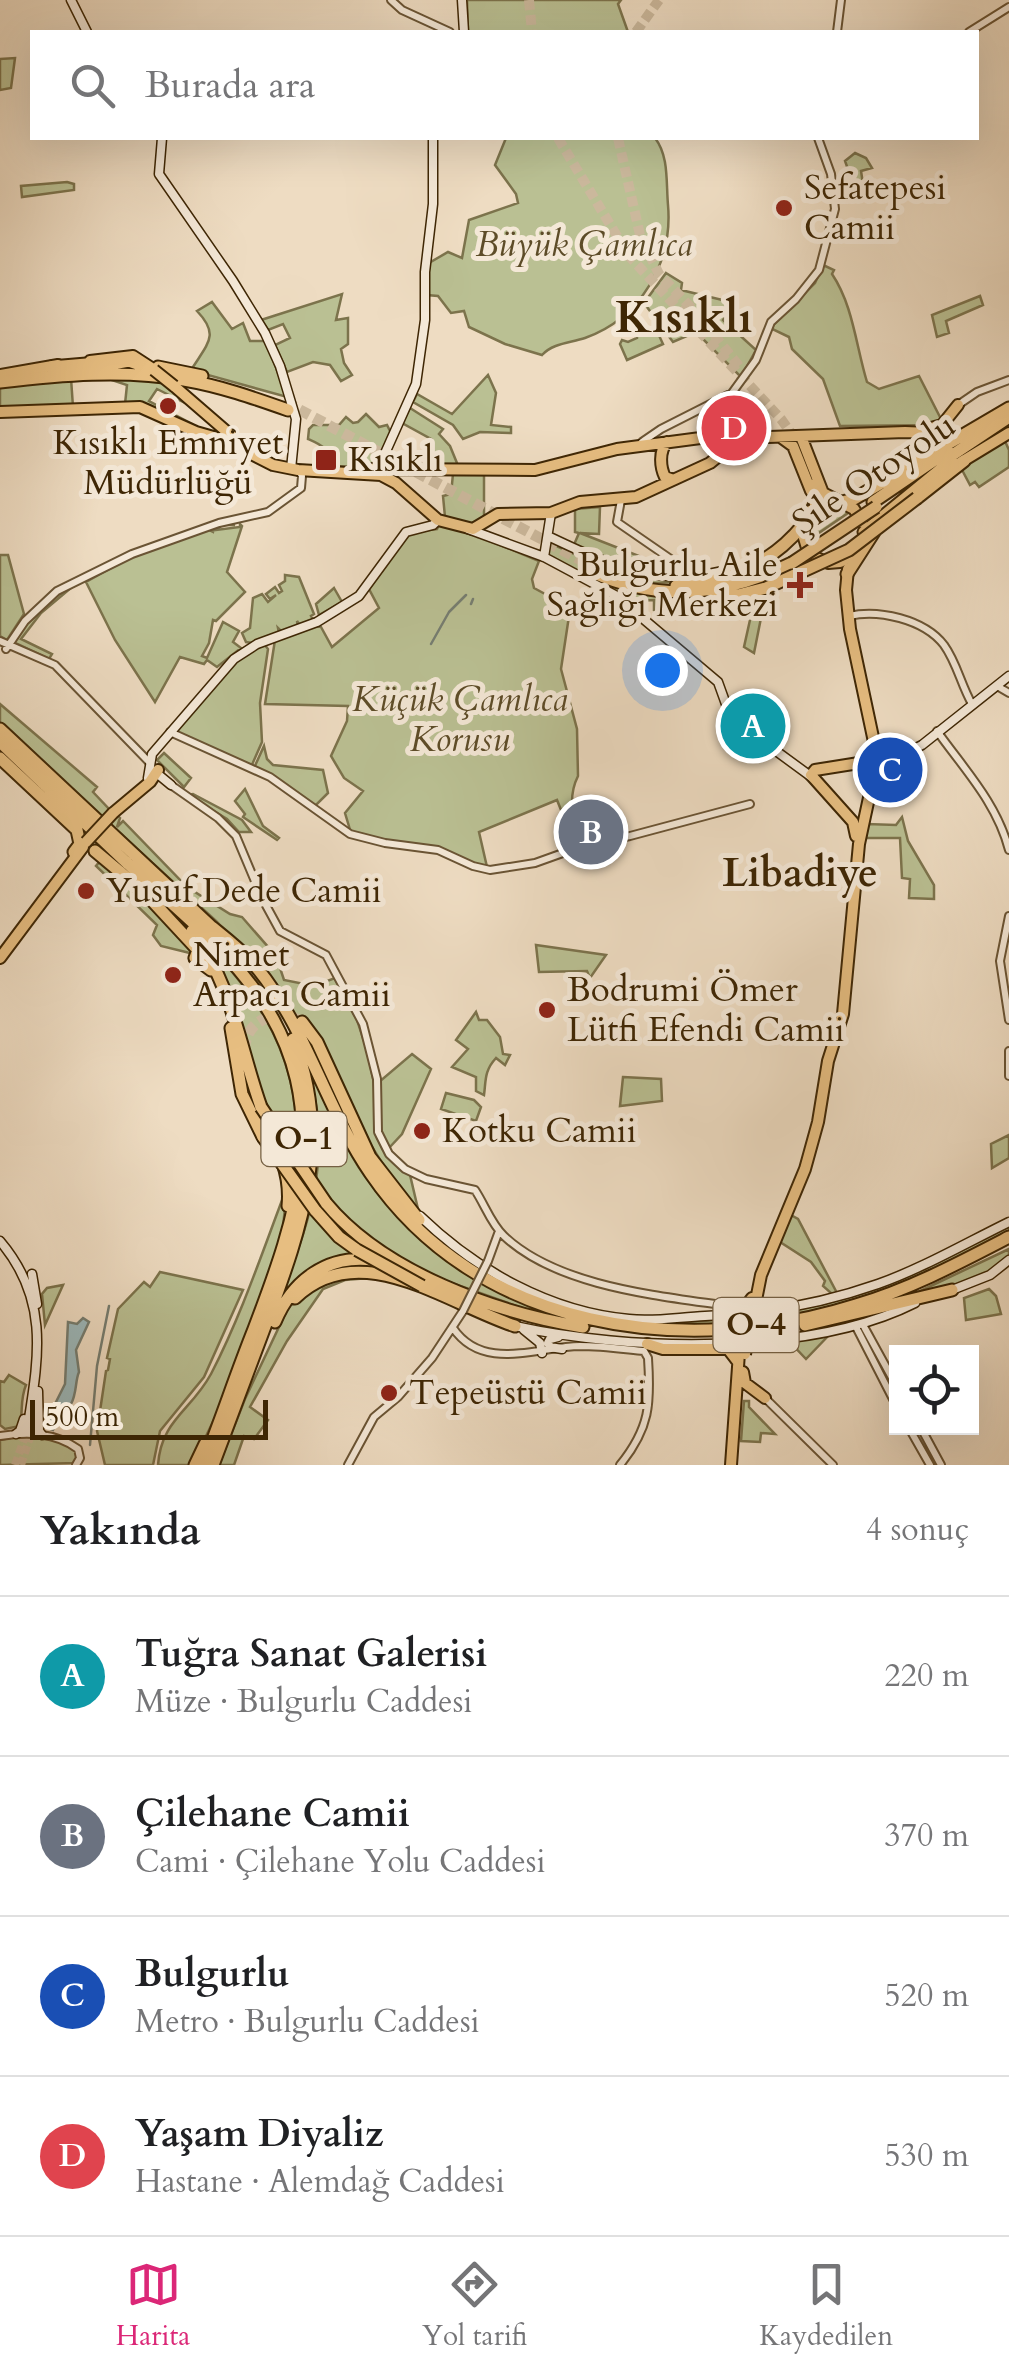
<!DOCTYPE html>
<html lang="tr">
<meta charset="utf-8">
<style>
body{margin:0;font-family:Cardo,serif;background:#f2f2f2;color:#202124}
.controls{position:absolute;right:30px;bottom:30px;display:grid;overflow:hidden;border-radius:0px;box-shadow:0 10px 40px #0002}
.controls button{width:90px;height:90px;display:grid;place-items:center;padding:0;border:0;border-bottom:2px solid #e0e0e0;background:#fff;color:#202124;font:50px sans-serif}
.scale{position:absolute;left:30px;bottom:25px;width:238px;box-sizing:border-box;padding-left:10px;border:5px solid #3e2604;border-top:0;font-size:28px;line-height:35px;white-space:nowrap;color:#3e2604;-webkit-text-stroke:8px #f4e8d7;paint-order:stroke}
.you{position:absolute;left:662px;top:670px;width:35px;height:35px;margin:-25px;border:8px solid #fff;border-radius:50%;background:#1a73e8;box-shadow:0 0 0 15px #1a73e833}
.badge{display:grid;place-items:center;width:65px;height:65px;border-radius:50%;background:#db2777;color:#fff;font-size:32px;font-weight:700}
.pin{position:absolute;translate:-50% -50%;border:5px solid #fff;box-shadow:0 2px 10px #0006}
.list{margin:0;padding:0;list-style:none}
h2{display:flex;justify-content:space-between;align-items:center;height:130px;margin:0;padding:0 40px;font-size:42px}
h2 small{font-size:32px;font-weight:400;color:#757577}
.list li{display:grid;grid-template-columns:65px 1fr auto;gap:30px;align-items:center;box-sizing:border-box;height:160px;padding:0 40px;border-top:2px solid #e0e0e0}
.list b{display:block;font-size:38px;white-space:nowrap}
.list p{margin:0;font-size:32px;white-space:nowrap;color:#757577}
.list em{font-size:32px;font-style:normal;color:#757577}
.icon{flex:none;width:55px;height:55px;fill:none;stroke:currentColor;stroke-width:2;stroke-linecap:round;stroke-linejoin:round}
.map{position:relative;flex:none;width:1009px;height:1465px;overflow:hidden}
.search{position:absolute;background:#fff;box-shadow:0 10px 40px #0002;left:30px;right:30px;top:30px;height:110px;display:flex;align-items:center;gap:25px;box-sizing:border-box;padding:0 35px;border-radius:0px;color:#757577;font-size:38px}
.sheet{height:770px;background:#fff}
nav{display:flex;justify-content:space-around;align-items:center;box-sizing:border-box;height:140px;border-top:2px solid #e0e0e0;background:#fff;font-size:28px;color:#757577}
nav a{display:grid;justify-items:center;gap:5px}
nav .on{color:#db2777}
.map>svg:first-child{display:block}
</style>
<div class="map">
<svg width="1009" height="1465" viewBox="0 0 1009 1465">
<rect width="100%" height="100%" fill="#eedcc2"/>
<filter id="stains"><feTurbulence type="fractalNoise" baseFrequency=".002" numOctaves="4"/><feColorMatrix values="0 0 0 0 .2 0 0 0 0 .09 0 0 0 0 .02 0 0 0 .5 -.17"/></filter>
<radialGradient id="worn" r=".72"><stop offset=".6" stop-color="#630" stop-opacity="0"/><stop offset="1" stop-color="#630" stop-opacity=".3"/></radialGradient>
<path fill="#bac093" stroke="#7c734c" stroke-width="2.5" d="M467,0H621L618,4L628,32H468Z
M15,58L11,88L0,90V59Z
M506,138H655C669,156 666,182 668,205C673,262 641,318 585,338C570,343 553,343 542,355L505,344L469,327L464,311L451,313L438,296L427,295L429,263L448,252L462,258L469,220L518,203L516,194L495,165Z
M855,153L866,158L872,168L861,171L863,184L854,186L845,161Z
M67,182L74,184V190L22,197L21,186Z
M823,265L834,270L832,274C853,305 856,346 867,382L879,389L919,376L942,421L938,425L840,426L823,379L792,349L789,337L770,328L815,283Z
M666,273L682,283L681,290L735,303L723,320L756,350L741,377L696,332L673,342L644,303Z
M342,294L336,320L348,318V344L341,349L344,363L352,375L341,381L330,365L313,362L287,372L275,345L290,338L283,324L268,330L261,320Z
M980,296L983,305L946,321L949,333L937,337L932,315Z
M212,302L232,329L243,323L250,341H266L287,397L197,372L193,367C209,342 219,334 197,311Z
M656,329L663,344L627,360L620,344L622,340L628,342L637,338V334Z
M488,375L496,393L491,425L511,427V433L480,432L463,439L453,425L413,402L417,394L452,414Z
M71,378L73,407L0,410V384Z
M109,379L162,380L197,409L157,389L149,401L192,424L190,427L125,404L127,385Z
M410,408L443,429L439,434L450,446L459,468L440,467L439,460L426,447L431,439L402,423Z
M366,414L379,427L387,425L392,435L376,467L326,466C329,448 324,446 308,439L309,429L313,425H339L346,417L353,423L358,422Z
M1004,439L1009,450V467L979,487L975,482L970,485L961,468Z
M484,472V517L476,525L445,517L443,496L451,494L453,474Z
M836,505L851,511L807,541L806,534L817,510Z
M600,507L599,534L580,533L639,556L637,570L573,547L579,533L575,532V509Z
M226,523L235,525H222L216,530L240,527V524L242,526L227,572L245,592L216,621L213,620L209,643L202,656L207,658L223,622L239,631L233,642L241,648L217,667L207,660L204,664L180,657L155,702L115,640L86,582L127,559L207,529L213,532L214,527Z
M439,525L476,535L539,561L532,579L534,588L556,600L569,616L561,669L577,729L578,776C567,798 573,820 580,842L575,845L557,800L479,832L487,867L423,848L351,833L345,813L363,791L344,778L331,756L347,721L348,706L265,704L275,640L316,626L321,627L332,647L379,608L369,589L410,532L437,529Z
M550,543C593,563 636,581 684,582L646,583L596,568L591,579L671,598L717,600L772,588L765,598L754,653L744,647L754,602L716,606L671,602L662,612L654,610V600L636,601L632,608L546,559Z
M0,555H8L24,614L7,640L0,636Z
M285,575L299,577L314,614L311,616L314,621L301,627L297,621L298,628L282,632L278,628L279,633L253,643L246,642L242,633L250,628L253,598L262,594L268,602L276,595L270,599L266,594L275,587L279,593L282,591L279,585L285,581Z
M72,587L41,613L21,639L52,654L49,659L13,642C27,620 48,598 72,587Z
M334,588L342,602L319,615L316,604Z
M264,644L268,649L260,703L262,742L251,767L176,732L236,660Z
M0,704L97,787L93,792L110,810L108,815L112,818L116,814L120,818L117,827L123,821L187,887L230,914L242,917L276,956L284,980L314,986L335,978L357,1020L367,1050L374,1083L377,1138L383,1150L410,1175L418,1209C366,1152 348,1099 314,1033L304,1020L300,1024L313,1042L364,1157L426,1235L390,1197L363,1159L303,1033L272,980L216,921L0,724Z
M264,746L267,759L273,765L323,770L328,793L315,806L254,768Z
M164,753L191,778L184,787L157,760Z
M245,789L263,826L279,838L277,840L243,817L245,814L235,801Z
M193,794L242,820L251,832H239L227,819L187,795Z
M902,817L908,841L934,885V899L909,898L910,879L902,878L900,838H866L867,824L896,825Z
M101,860L126,879L194,954L161,946L153,935L157,925L96,866Z
M197,934C263,999 303,1063 296,1158L263,1103Z
M536,945L606,955L590,978L587,971L539,972Z
M476,1012L479,1020H487L500,1037L503,1054L510,1055L505,1065L496,1058C484,1071 486,1081 484,1095L476,1091V1077L452,1067L468,1049L456,1040Z
M304,1050C323,1091 338,1138 364,1175C400,1227 454,1271 511,1297C536,1309 568,1313 590,1325L539,1314L393,1262L360,1255L340,1257L271,1322C295,1260 323,1194 319,1127C317,1101 310,1075 304,1050Z
M412,1054L431,1069L402,1134L389,1148L380,1132L379,1082Z
M623,1077L661,1079L662,1101L620,1106Z
M446,1093L474,1100L481,1107L476,1121L441,1109Z
M1009,1135V1158L992,1168L991,1144Z
M287,1187L282,1237L222,1403L192,1465H158C161,1420 191,1411 211,1374C242,1314 263,1250 287,1187Z
M789,1214L798,1219L837,1293L832,1294L823,1286L825,1281L811,1262L777,1240Z
M1009,1226V1233C967,1257 923,1280 877,1295C738,1342 564,1344 446,1246C493,1276 543,1304 598,1316C679,1333 823,1312 899,1280C936,1264 972,1244 1009,1226Z
M1009,1249V1257L976,1280L899,1301Z
M160,1272L243,1290L204,1377L160,1431L153,1465H105L97,1431L106,1371L108,1370L110,1359L107,1358L118,1309L144,1282L150,1287Z
M334,1275L369,1278L345,1280L323,1289L287,1341L250,1407L268,1420L254,1439L244,1436L234,1465H219L245,1399L287,1310L295,1299Z
M63,1285L45,1325L42,1294L47,1288Z
M989,1289L996,1296L1001,1314L966,1320L964,1298Z
M832,1332L806,1359L789,1341Z
M9,1375L26,1385C20,1399 23,1411 20,1426L5,1429L0,1425V1381L4,1382Z
M744,1401H749V1407L775,1434L761,1433L760,1442L741,1441Z
M20,1436C42,1437 64,1437 78,1454L76,1463L0,1465V1440Z"/>
<path fill="#9cb9bc" stroke="#767e72" stroke-width="2.5" d="M83,1318L89,1322L76,1350L79,1372C75,1381 77,1393 71,1404C66,1414 57,1421 53,1430L45,1427L46,1422L65,1384L68,1322L77,1324Z"/>
<g fill="none" stroke-linecap="round" stroke-linejoin="round">
<path stroke="#767e72" stroke-width="2.5" d="M471,604L473,599
M431,644L449,612L466,595
M90,1445L97,1366L109,1306"/>
<path stroke="#cbb89c" stroke-width="8" stroke-dasharray="8 4" stroke-linecap="butt" d="M15,1465L27,1431
M21,1465L32,1431"/>
<path stroke="#cbb89c" stroke-width="10" stroke-dasharray="10 5" stroke-linecap="butt" d="M529,0L532,32
M636,32L659,0
M558,138L629,256L781,419L796,440
M618,138L640,235L659,274L699,316L739,366"/>
<path stroke="#cbb89c" stroke-width="11" stroke-dasharray="11 5.5" stroke-linecap="butt" d="M285,402L596,568
M244,1050C247,1025 260,1018 284,1013L302,1022"/>
<defs>
<path id="tertiary" d="M391,0L402,10L450,32
M837,32L841,0
M969,32L1009,7
M958,405L977,392L1009,380
M642,442L661,429L732,393L756,360L771,322L796,299L819,270L835,209L831,174L818,138
M621,500L617,522L675,562L679,577
M849,616C878,609 924,619 944,645C957,663 961,685 972,704
M0,641L55,665L150,763
M6,649L25,621L57,591L132,554L219,523L268,512L301,488L302,476L299,471
M997,686L1009,693
M937,731C964,769 997,803 1009,850
M170,732L270,777L350,834L385,843L438,850L473,866L490,870L535,863L588,844L630,836L750,804
M171,785L218,818L236,836L262,898L280,931L326,955L363,1024L377,1079L378,1132L389,1154L405,1169L426,1179L475,1190C485,1205 491,1224 504,1236C559,1288 663,1296 735,1307
M1009,916L1000,961L1009,1020
M1009,1051V1076
M488,1261L499,1231
M862,1323L896,1385
M855,1325L896,1405
M453,1328C483,1372 537,1347 580,1346C601,1346 623,1349 644,1351L648,1358C651,1404 650,1428 620,1465
M765,1398L833,1465
M909,1428L930,1465
M921,1428L941,1465
M0,1436C27,1432 55,1432 78,1449L80,1458L76,1465
M348,1465L374,1417L398,1397L432,1358L463,1311"/>
<path id="secondary" d="M71,0L87,32
M462,0L464,32
M162,138L159,174L233,281L265,333L280,366L296,419L291,469
M378,469L416,384L425,320V272L433,204V138
M468,529L544,557L615,595L718,682L727,707L757,737L813,778
M550,537C617,569 666,590 741,566
M544,557L551,513
M154,771L171,785
M872,776L877,768L922,745L1009,676
M148,778L152,754L234,659L257,644L317,622L359,596L406,532L433,525L438,520
M420,1216C476,1270 550,1312 629,1319C654,1322 680,1317 705,1316C765,1314 821,1304 878,1284C923,1268 966,1243 1009,1222
M0,1241C51,1301 38,1360 27,1431
M32,1274L37,1304
M952,1290L990,1275L1009,1260
M515,1326C628,1351 810,1356 915,1303
M524,1330L540,1343L542,1353
M558,1337L550,1339L548,1343L550,1347L562,1349
M38,1391L39,1431L42,1435
M32,1431L36,1407
M16,1434L20,1431L24,1419"/>
<path id="primary" d="M90,361L133,356L153,369
M0,375L58,365
M174,386L241,444
M0,412L140,407L196,432L224,440L273,465L298,470L381,475L396,483L438,520L473,529L498,514L551,513L580,502L636,497L710,463L741,438L905,432L955,434
M931,428L942,425L958,405
M782,438L793,446L811,491
M802,439L823,493L854,509L862,522
M667,442C659,451 660,467 665,477L671,479
M958,464L1009,433
M372,469L535,470L617,449L746,432
M814,484L817,498L802,531L807,548L815,557L828,563L840,562L854,555
M113,813L150,782L158,770
M856,836L853,822L811,775L815,770L859,763
M0,958L83,847
M735,1307L746,1306L752,1298
M754,1310L761,1275L805,1169L818,1122L828,1061L843,1014L859,844L870,793L874,742L850,629L846,590L848,569
M647,1344L663,1349H728L738,1362
M743,1372L745,1383L765,1398
M731,1465L739,1353"/>
<path id="trunk" d="M51,367L98,363
M158,367L202,376
M90,368L129,361L154,370
M0,382C60,375 124,369 184,380C220,386 254,398 288,410
M945,460L1009,417
M917,498L964,461
M842,502L854,499L1009,408
M873,502L948,451
M864,532L952,460
M594,573C662,603 727,595 792,563
M847,574L874,532
M676,586C727,583 771,564 803,525
M715,597L738,595L766,588
M0,729L216,931
M0,742L128,864
M0,758L77,830L80,844L74,852
M95,851L144,892L196,948
M125,861C171,904 224,945 259,996C335,1107 297,1216 254,1329C236,1374 221,1420 203,1465
M212,927C228,940 244,952 257,968C307,1029 326,1109 371,1174C478,1331 685,1359 856,1305C910,1289 959,1263 1009,1237
M192,931C233,986 239,1045 261,1107
M198,950L195,958L211,970
M302,1022L317,1042L370,1157L419,1220
M231,1028L242,1094L263,1137
M264,1125C280,1151 291,1175 288,1206
M326,1203C383,1272 496,1313 583,1327
M315,1210L339,1237L357,1250
M295,1298C360,1235 447,1304 515,1326
M275,1322C292,1281 327,1254 373,1260
M805,1325L952,1290
M195,1465L205,1444
M213,1465C231,1417 249,1369 267,1321C302,1227 333,1137 293,1039"/>
</defs>
<use href="#tertiary" stroke="#6a5434" stroke-width="10"/>
<use href="#secondary" stroke="#3e2604" stroke-width="11"/>
<use href="#primary" stroke="#3e2604" stroke-width="14"/>
<use href="#trunk" stroke="#3e2604" stroke-width="15"/>
<use href="#tertiary" stroke="#f4e8d7" stroke-width="6"/>
<use href="#secondary" stroke="#f4e8d7" stroke-width="8"/>
<use href="#primary" stroke="#e7be81" stroke-width="10"/>
<use href="#trunk" stroke="#e7be81" stroke-width="11"/>
<defs>
<path id="tertiary-bridge" d="M463,1311L488,1261"/>
<path id="primary-bridge" d="M154,370L174,386
M86,842L113,813
M745,1354L754,1310"/>
<path id="trunk-bridge" d="M792,563L876,507
M766,588L849,550L917,498
M261,1107L326,1203
M263,1137L315,1210
M357,1250L422,1286"/>
</defs>
<use href="#tertiary-bridge" stroke="#6a5434" stroke-width="10" stroke-linecap="butt"/>
<use href="#primary-bridge" stroke="#3e2604" stroke-width="14" stroke-linecap="butt"/>
<use href="#trunk-bridge" stroke="#3e2604" stroke-width="15" stroke-linecap="butt"/>
<use href="#tertiary-bridge" stroke="#f4e8d7" stroke-width="6"/>
<use href="#primary-bridge" stroke="#e7be81" stroke-width="10"/>
<use href="#trunk-bridge" stroke="#e7be81" stroke-width="11"/>
</g>
<g fill="#8f2418" stroke="#f4e8d7" stroke-width="4">
<circle cx="784" cy="208" r="10"/>
<circle cx="168" cy="406" r="10"/>
<rect x="314" y="448" width="24" height="24" rx="5"/>
<path d="M795 570h10v10h10v10h-10v10h-10v-10h-10v-10h10z"/>
<circle cx="86" cy="891" r="10"/>
<circle cx="173" cy="975" r="10"/>
<circle cx="547" cy="1010" r="10"/>
<circle cx="422" cy="1131" r="10"/>
<circle cx="389" cy="1393" r="10"/>
</g>
<g text-anchor="middle" dominant-baseline="central" stroke-width="10" stroke-linejoin="round" paint-order="stroke">
<g fill="#f4e8d7" stroke="#756043" stroke-width="2.5">
<rect x="261.5" y="1112" width="85" height="54" rx="8"/>
<rect x="713.5" y="1298" width="85" height="54" rx="8"/>
</g>
<g font-size="32" font-weight="bold" fill="#3e2604">
<text x="304" y="1139">O-1</text>
<text x="756" y="1325">O-4</text>
</g>
<g font-size="35" fill="#3e2604" stroke="#f4e8d7" text-anchor="start">
<text x="804" y="188">Sefatepesi<tspan x="804" dy="40">Camii</tspan></text>
<text x="168" y="443" text-anchor="middle">Kısıklı Emniyet<tspan x="168" dy="40">Müdürlüğü</tspan></text>
<text x="348" y="460">Kısıklı</text>
<text x="778" y="565" text-anchor="end">Bulgurlu Aile<tspan x="778" dy="40">Sağlığı Merkezi</tspan></text>
<text x="106" y="891">Yusuf Dede Camii</text>
<text x="193" y="955">Nimet<tspan x="193" dy="40">Arpacı Camii</tspan></text>
<text x="567" y="990">Bodrumi Ömer<tspan x="567" dy="40">Lütfi Efendi Camii</tspan></text>
<text x="442" y="1131">Kotku Camii</text>
<text x="409" y="1393">Tepeüstü Camii</text>
</g>
<g font-size="35" font-style="italic" fill="#5d4c28" stroke="#f4e8d7">
<text x="584" y="245">Büyük Çamlıca</text>
<text x="460" y="700">Küçük Çamlıca<tspan x="460" dy="40">Korusu</tspan></text>
</g>
<g font-size="35" fill="#3e2604" stroke="#f4e8d7">
<text transform="translate(874 474) rotate(-34)">Şile Otoyolu</text>
</g>
<g font-size="40" font-weight="bold" fill="#3e2604" stroke="#f4e8d7">
<text x="800" y="873">Libadiye</text>
</g>
<g font-size="45" font-weight="bold" fill="#3e2604" stroke="#f4e8d7">
<text x="684" y="317">Kısıklı</text>
</g>
</g>
<rect width="100%" height="100%" filter="url(#stains)"/>
<rect width="100%" height="100%" fill="url(#worn)"/>
</svg>
<div class="controls">
<button><svg class="icon" aria-label="locate" viewBox="0 0 24 24"><circle cx="12" cy="12" r="6"/><path d="M12 2v4M12 18v4M2 12h4M18 12h4"/></svg></button>
</div>
<div class="scale">500 m</div>
<div class="you"></div>
<div class="pin badge" style="left:753px;top:726px;background:#0f9aa8">A</div>
<div class="pin badge" style="left:591px;top:832px;background:#6b7280">B</div>
<div class="pin badge" style="left:890px;top:770px;background:#1a4fb4">C</div>
<div class="pin badge" style="left:734px;top:428px;background:#e0444e">D</div>
<div class="search"><svg class="icon" aria-label="search" viewBox="0 0 24 24"><circle cx="10" cy="10" r="6"/><path d="M15 15l6 6"/></svg>Burada ara</div>
</div>
<section class="sheet">
<h2>Yakında<small>4 sonuç</small></h2>
<ul class="list">
<li><span class="badge" style="background:#0f9aa8">A</span><div><b>Tuğra Sanat Galerisi</b><p>Müze · Bulgurlu Caddesi</p></div><em>220 m</em></li>
<li><span class="badge" style="background:#6b7280">B</span><div><b>Çilehane Camii</b><p>Cami · Çilehane Yolu Caddesi</p></div><em>370 m</em></li>
<li><span class="badge" style="background:#1a4fb4">C</span><div><b>Bulgurlu</b><p>Metro · Bulgurlu Caddesi</p></div><em>520 m</em></li>
<li><span class="badge" style="background:#e0444e">D</span><div><b>Yaşam Diyaliz</b><p>Hastane · Alemdağ Caddesi</p></div><em>530 m</em></li>
</ul>
</section>
<nav>
<a class="on"><svg class="icon" aria-label="map" viewBox="0 0 24 24"><path d="M3 6l6-2 6 2 6-2v14l-6 2-6-2-6 2zM9 4v14M15 6v14"/></svg>Harita</a>
<a><svg class="icon" aria-label="directions" viewBox="0 0 24 24"><path d="M12 3l9 9-9 9-9-9zM9 14v-3h6M13 9l2 2-2 2"/></svg>Yol tarifi</a>
<a><svg class="icon" aria-label="saved" viewBox="0 0 24 24"><path d="M7 4h10v16l-5-4-5 4z"/></svg>Kaydedilen</a>
</nav>
